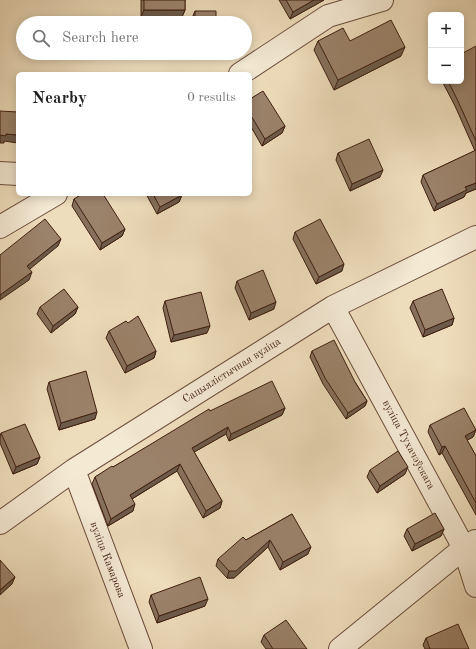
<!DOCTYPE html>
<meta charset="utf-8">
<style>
body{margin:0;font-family:"Old Standard TT",serif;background:#f2f2f2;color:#222}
.controls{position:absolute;right:12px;top:12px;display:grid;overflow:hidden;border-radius:6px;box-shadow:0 2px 10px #0003}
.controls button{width:36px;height:36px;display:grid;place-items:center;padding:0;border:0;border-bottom:1px solid #e0e0e0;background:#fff;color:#222;font:20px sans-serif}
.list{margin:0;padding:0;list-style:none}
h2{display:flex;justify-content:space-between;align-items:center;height:52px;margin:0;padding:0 16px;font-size:17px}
h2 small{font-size:13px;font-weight:400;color:#767676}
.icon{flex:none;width:22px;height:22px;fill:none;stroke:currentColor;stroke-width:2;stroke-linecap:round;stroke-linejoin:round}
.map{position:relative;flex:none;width:476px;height:649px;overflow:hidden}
.search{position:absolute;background:#fff;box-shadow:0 2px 10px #0003;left:16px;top:16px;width:236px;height:44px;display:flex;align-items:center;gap:10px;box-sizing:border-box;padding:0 14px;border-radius:22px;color:#767676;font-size:15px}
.panel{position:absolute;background:#fff;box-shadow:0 2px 10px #0003;left:16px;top:72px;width:236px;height:124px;border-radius:6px}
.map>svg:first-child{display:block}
</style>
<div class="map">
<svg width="476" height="649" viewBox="0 0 476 649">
<rect width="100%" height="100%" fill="#eeddbc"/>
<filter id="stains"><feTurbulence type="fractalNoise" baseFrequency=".005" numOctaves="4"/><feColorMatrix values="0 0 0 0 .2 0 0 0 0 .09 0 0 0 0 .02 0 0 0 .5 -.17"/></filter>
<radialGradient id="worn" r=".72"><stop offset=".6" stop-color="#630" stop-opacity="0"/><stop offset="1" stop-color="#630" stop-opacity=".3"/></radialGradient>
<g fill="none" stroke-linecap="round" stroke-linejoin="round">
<defs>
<path id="street" d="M240,74L328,16L382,0
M0,173L18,174
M0,227L56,194
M333,307L464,548L476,586
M74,470L141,649
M0,523L74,470L333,307L476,237
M340,649L464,548L475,541"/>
</defs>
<use href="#street" stroke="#6c4e3c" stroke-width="24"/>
<use href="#street" stroke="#f4e9d3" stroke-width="22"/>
</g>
<path fill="#85705b" stroke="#411f11" d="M141,0H185V10L182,17H141Z
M279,0H324L290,19Z
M195,11L216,23H192V18Z
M318,41H350L401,56L334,90L314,50Z
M476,46V189L466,193L464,197L434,211L421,182L423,175L475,151L455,106L442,81H461Z
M250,99L285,126L282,133L262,146L250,125Z
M338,153L380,177L350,191L336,160Z
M146,194H181L182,195L179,202L157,214Z
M74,199L125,229L122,236L100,250L72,206Z
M295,232L342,271L316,284L293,239Z
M237,281L274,309L249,320L235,288Z
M165,301L207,333L171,342L163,308Z
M413,301L454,318L452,325L423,337L410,308Z
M40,307H78L75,314L51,333L37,314Z
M109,331L156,351L154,358L125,373L106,338Z
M312,351L355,382L367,401L365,406L346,419L323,384L310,357Z
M49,382L95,419L59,430L47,389Z
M285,408L282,415L229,441L226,434L194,452L222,501L220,508L203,518L177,471L132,499L133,511L108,526L92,484L95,477L113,467L210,411Z
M430,425L476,430L473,437L467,440L476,456V515L442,453L439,455L428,432Z
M1,433L40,457L37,464L13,474L0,443V437Z
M370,470L405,474L377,493L367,477Z
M292,514L308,554L280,570L268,547L234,578H227L216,566L218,559L246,540Z
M407,529H444L441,536L412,551L404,536Z
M151,595L205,606L157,623L149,602Z
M264,635L307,649H266L261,642Z
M426,638L469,649H425L423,645Z"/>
<path fill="#6c5b4a" stroke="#411f11" d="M314,0H324L290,19L293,12Z
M144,10H185L182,17H141Z
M405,47L401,56L334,90L338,80Z
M285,126L282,133L262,146L265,139Z
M6,134L18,135V143L4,141V143H0V135Z
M383,170L380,177L350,191L352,184Z
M476,183V189L466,193L464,197L434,211L437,204L465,187Z
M182,195L179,202L157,214L160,207Z
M125,229L122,236L100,250L102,243Z
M61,239L58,246L25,273L27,266Z
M344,264L342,271L316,284L319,277Z
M32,272L29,280L0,300V295Z
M276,302L274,309L249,320L251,313Z
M78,307L75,314L51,333L53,326Z
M454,318L452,325L423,337L425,330Z
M210,326L207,333L171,342L174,335Z
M156,351L154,358L125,373L127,366Z
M367,401L365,406L346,419L348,413Z
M285,408L282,415L229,441L231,434Z
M97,412L95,419L59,430L61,423Z
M228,427L226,434L189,455L192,448Z
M476,430L473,437L462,443L465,436Z
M445,446L442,453L439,455L442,447Z
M40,457L37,464L13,474L16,467Z
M180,464L177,471L127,502L130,495Z
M408,467L405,474L377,493L380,486Z
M222,501L220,508L203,518L206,511Z
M135,504L133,511L108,526L111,519Z
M444,529L441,536L412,551L415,544Z
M270,540L268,547L234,578H227L229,571Z
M311,547L308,554L280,570L283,562Z
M15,577L12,584L0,595V590Z
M208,599L205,606L157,623L159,616Z"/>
<path fill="#9b826a" stroke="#411f11" d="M144,0H185V10H144Z
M286,0H314L293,12Z
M195,11H216V23H195Z
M391,20L405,47L338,80L318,41L343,28L350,41Z
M476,46V141L457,99L448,81H461V54Z
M263,91L285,126L265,139L250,114V99Z
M0,111L18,112V135L6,134V136L0,135Z
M369,139L383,170L352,184L338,153Z
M476,150V183L465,187L467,190L437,204L423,175Z
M82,194H103L125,229L102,243L74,199Z
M153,194H181L182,195L160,207Z
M45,219L61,239L27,266L32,272L0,295V255Z
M320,219L344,264L319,277L295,232Z
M263,270L276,302L251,313L237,281Z
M64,289L78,307L53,326L40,307Z
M442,289L454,318L425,330L413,301Z
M201,292L210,326L174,335L165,301Z
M138,316L156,351L127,366L109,331L126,321L128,323Z
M334,340L355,382L367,401L348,413L325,378L312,351Z
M86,371L97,412L61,423L49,382Z
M272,381L285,408L231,434L228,427L192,448L222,501L206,511L180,464L130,495L135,504L111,519L95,477L112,466L113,467L209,409L210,411Z
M464,408L476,430L465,436L476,456V503L445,446L442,447L430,425Z
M25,424L40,457L16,467L1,433Z
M398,451L408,467L380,486L370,470Z
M435,513L444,529L415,544L407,529Z
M292,514L311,547L283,562L270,540L236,571H229L218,559L243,537L246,540Z
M0,560L15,577L0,590Z
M200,577L208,599L159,616L151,595Z
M286,620L307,649H273L264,635Z
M458,624L469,649H430L426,638Z"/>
<g text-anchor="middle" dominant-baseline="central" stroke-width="3" stroke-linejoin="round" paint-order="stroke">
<g font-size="11" fill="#411f11" stroke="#f4e9d3">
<text transform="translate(232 371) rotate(-32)">Сацыялістычная вуліца</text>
<text transform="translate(408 445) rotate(62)">вуліца Тухачэўскага</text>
<text transform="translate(107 560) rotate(69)">вуліца Камарова</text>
</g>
</g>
<rect width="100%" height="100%" filter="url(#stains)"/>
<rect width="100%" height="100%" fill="url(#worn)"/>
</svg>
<div class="controls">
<button>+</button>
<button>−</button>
</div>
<div class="search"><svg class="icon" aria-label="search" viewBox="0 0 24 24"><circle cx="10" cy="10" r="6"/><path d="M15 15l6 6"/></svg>Search here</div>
<section class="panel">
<h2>Nearby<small>0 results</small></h2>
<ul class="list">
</ul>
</section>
</div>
